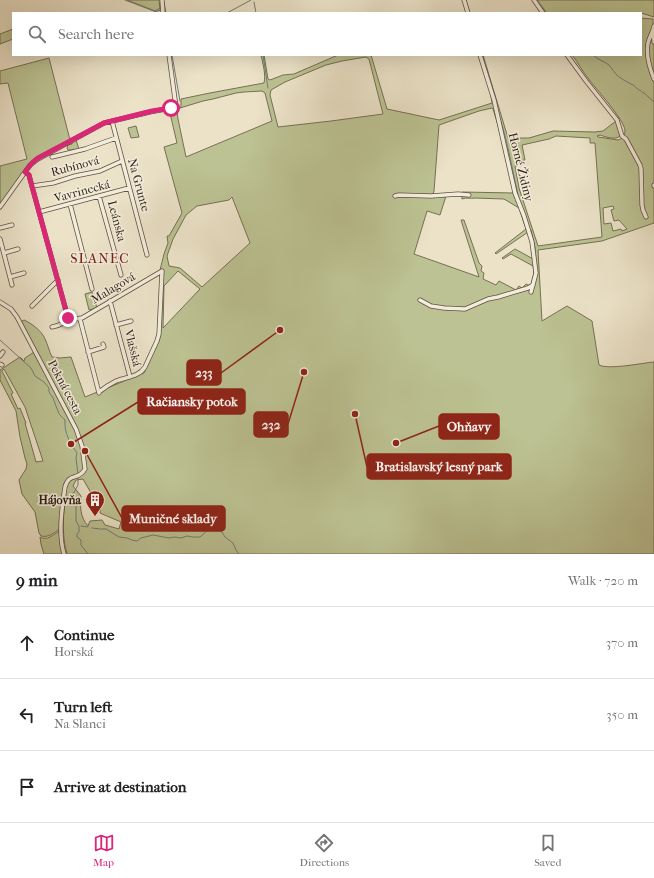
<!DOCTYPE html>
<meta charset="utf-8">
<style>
body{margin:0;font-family:"IM FELL French Canon",serif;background:#f2f2f2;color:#202124}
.stop{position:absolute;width:12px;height:12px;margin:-9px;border:3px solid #db2777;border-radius:50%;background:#fff}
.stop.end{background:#db2777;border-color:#fff;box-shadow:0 1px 4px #0008}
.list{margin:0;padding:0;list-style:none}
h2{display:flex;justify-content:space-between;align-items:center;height:52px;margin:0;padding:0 16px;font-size:17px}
h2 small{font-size:13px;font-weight:400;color:#757577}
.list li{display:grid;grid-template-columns:26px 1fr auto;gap:12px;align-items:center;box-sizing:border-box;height:72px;padding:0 16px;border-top:1px solid #e0e0e0}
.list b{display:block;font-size:15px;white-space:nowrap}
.list p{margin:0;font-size:13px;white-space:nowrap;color:#757577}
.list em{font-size:13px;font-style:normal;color:#757577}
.icon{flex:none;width:22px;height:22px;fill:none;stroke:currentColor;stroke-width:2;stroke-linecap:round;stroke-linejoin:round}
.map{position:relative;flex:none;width:654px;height:554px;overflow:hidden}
.search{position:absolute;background:#fff;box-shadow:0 4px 16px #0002;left:12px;right:12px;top:12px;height:44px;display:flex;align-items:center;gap:10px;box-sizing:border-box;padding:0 14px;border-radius:0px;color:#757577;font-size:15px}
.sheet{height:268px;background:#fff}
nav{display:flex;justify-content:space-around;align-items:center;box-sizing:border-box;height:56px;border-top:1px solid #e0e0e0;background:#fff;font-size:11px;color:#757577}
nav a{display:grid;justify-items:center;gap:2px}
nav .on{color:#db2777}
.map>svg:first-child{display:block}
</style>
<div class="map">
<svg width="654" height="554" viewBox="0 0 654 554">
<rect width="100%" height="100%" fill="#ebe2c8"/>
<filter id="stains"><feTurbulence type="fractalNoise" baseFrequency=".005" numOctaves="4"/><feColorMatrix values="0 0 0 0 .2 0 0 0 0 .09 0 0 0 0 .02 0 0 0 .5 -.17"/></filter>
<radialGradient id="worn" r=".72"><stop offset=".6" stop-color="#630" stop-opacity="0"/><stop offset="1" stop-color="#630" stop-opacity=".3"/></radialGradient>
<path fill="#bcc293" stroke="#767053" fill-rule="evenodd" d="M127,0H159L160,10L159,11H155Z
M535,0H654V17L641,13H545Z
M641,18L653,19V40L654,45V223L602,241L538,250L542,321L567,306L592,321L599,365C609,370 642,363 654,362V554H67C62,537 63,519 65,501C66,496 65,491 67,486C68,482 71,479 73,475L67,479L64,484L60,528C55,533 48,538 41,536L39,533L35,512L22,494L19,480L26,469L27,464L25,458L20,437L16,411L0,380V370L20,357L24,361L25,358L34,352L35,348L22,323V321L24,320C31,323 42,331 45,339C48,345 49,351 52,357L60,358L71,357L85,397L144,373L160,338L159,337L163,270H160L164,254L168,243L167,236H169L182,213L164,147L177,143L169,109L180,108L181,106V99L210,93L264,83C266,75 263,64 261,55H264L268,79L270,80L283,75L294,74L338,55H371L387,109L439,120L492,103L491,95L479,55H483L508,138H529L553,131L595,132L603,131L616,121L621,135C616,141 606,137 600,135L597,136L598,137L618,140C622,139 625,136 625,131C625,120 595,88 588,78C582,71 578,62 572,55H641ZM366,57L369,59L383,114L331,121L278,127L270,95L271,90L285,82L326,65L342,61ZM262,91L265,93L272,121L186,157L178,119L177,112L180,108L203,101L213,99L236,93L244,92ZM492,108L493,109L498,125L514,193L462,192V199C466,197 470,199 475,198L504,199L519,208L526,229L495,253L496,254L531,230L535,247V260L515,249L502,258L503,259L511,254L533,266L534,273L531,285L530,286L526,284L522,288L519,286L516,290L499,281L496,285L483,279L484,273L481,271L482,266L479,263L464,220H461L479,277L414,254L427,211L440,215L446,196L432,197L434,191L439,125L479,111ZM556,136L590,138V143H595L602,237L538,246L519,188L515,166L522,165L523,160H525L522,145L549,139ZM232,197L250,243L202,287L180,268L169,266L167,256L173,239L186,215L197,206L229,200ZM613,206L614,209L611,210L614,221L619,220L627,229L622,231L621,229L613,231L611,223L604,224L603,208ZM178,271L200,289L163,328L164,286ZM4,369L25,407L43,461L36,462L25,423H26L20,408L18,409L11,394L13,393L2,371ZM83,479L95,500L100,504V513L121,522L119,529L105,525L102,520L90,521L88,526C80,517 80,507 81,496L73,486L76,480Z
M13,29V39L0,44V34Z
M49,58L70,140L38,158L0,204V166L27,159L8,83L0,84V71Z
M136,126L139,137L131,138L128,128Z
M76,140L79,149L71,150H68L67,148L68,145L72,144V143Z
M92,292L97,308L89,310L85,294Z
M59,531L63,554H44L41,544L40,537C47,541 53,535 59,531Z"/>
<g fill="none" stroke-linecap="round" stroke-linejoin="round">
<path stroke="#717d7a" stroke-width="1" d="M125,0L159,13
M466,0L470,13
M537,0L547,13
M164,2L166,13
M254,2L256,13
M155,11L160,8
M227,13L251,0
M172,55L180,101
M263,55L268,88
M482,55L487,71
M593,55C598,60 604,61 609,65C612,68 614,73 617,75C621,79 626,81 631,84C635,85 637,90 641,91
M642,92L644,93L654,102
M500,119C508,143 512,169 518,194
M0,340L31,368L35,376L44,382L49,388V392L53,398L59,414L65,420C64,433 70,443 77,453L76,458L78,474
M78,477V485L73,494L76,505V521L79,526V532L77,534V537L81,540V545L88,554
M81,526L88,527
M92,528L100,529
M101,529H106L119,537L127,538L132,540L137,541L141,538L153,535L169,538L174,537L181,538L187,536L193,537H200L209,529L216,528L222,532L225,537L233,543L236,550L239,554"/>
<defs>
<path id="minor" d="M162,0L163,13
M464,0L468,13
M534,0L543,13
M654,26L653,30L654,42
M653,30C651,35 649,39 648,43C646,54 650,69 654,79
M480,55L494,100L515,193L524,216L532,242L536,273L531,292
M567,55L586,81L617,120L622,136L626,139L640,165L641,169L642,205L643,210L646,217
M112,121L147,255
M52,157L85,149L116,138
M25,172L29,175L30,179L68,318
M654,185V186
M32,186L53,183L75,176L100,171L122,161
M99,196L121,275
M395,196L399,195L431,196L458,194L469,195
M70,204L92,289
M0,207L30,165L38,159L104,123L150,112L176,107L169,55
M39,212L129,188
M0,228L12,225
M0,239L12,285
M4,253L18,249
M10,277L24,273
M420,300L431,306L444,308L465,309L488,299L498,297L528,288L533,285
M110,301L130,377
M0,302L11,309L17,317L76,429L82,446L85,469C79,481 69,472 65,487C62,507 58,534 64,554
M32,306L58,280
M80,319L99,393
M116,325L131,321
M52,327C58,326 64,324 68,318L74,319L82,318L162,271
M88,352L104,347L103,344
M0,356L3,352
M0,364L2,365
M99,392C104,388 110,384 116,381C126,377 139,377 145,367L157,341L159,334L162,271"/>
</defs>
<use href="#minor" stroke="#5f4f40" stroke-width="5"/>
<use href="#minor" stroke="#f2ecdb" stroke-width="3.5"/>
</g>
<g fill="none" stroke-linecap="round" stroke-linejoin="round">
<path stroke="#db2777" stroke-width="5" d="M68,318L30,179L29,175L25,172L32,163L38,158L104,123L152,111L171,108"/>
</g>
<defs>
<symbol id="building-pin" viewBox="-11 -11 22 30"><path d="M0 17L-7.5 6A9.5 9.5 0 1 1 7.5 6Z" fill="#8f2418" stroke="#f2ecdb"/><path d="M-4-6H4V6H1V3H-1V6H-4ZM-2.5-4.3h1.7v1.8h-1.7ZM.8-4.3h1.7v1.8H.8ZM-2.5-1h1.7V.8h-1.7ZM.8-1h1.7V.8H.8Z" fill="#fff"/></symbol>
</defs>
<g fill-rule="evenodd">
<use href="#building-pin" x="84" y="489" width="22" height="30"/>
</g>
<g text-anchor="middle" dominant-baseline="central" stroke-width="3" stroke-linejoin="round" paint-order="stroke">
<g font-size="12" fill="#301e13" stroke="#f2ecdb">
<text transform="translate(75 166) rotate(-15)">Rubínová</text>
<text transform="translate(521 167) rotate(76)">Horné Židiny</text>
<text transform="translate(139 185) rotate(75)">Na Grunte</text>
<text transform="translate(82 191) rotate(-15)">Vavrinecká</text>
<text transform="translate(117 221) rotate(75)">Leánska</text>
<text transform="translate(113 288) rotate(-31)">Malagová</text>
<text transform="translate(133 348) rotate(76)">Vlašská</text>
<text transform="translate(65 387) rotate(62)">Pekná cesta</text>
</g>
<g font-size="12" font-weight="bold" fill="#301e13" stroke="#f2ecdb" text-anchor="end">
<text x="81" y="500">Hájovňa</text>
</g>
<g font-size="14" letter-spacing="1" fill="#7a1f14" stroke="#f2ecdb">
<text x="100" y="258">SLANEC</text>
</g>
</g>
<path fill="none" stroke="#8f2418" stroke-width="1.5" d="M280 330L221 373M71 444L138 402M304 372L288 424M396 443L439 426M355 414L367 467M85 451L122 518"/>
<g fill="#8f2418" stroke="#f2ecdb" stroke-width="1.5">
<circle cx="280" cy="330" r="4"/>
<circle cx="71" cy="444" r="4"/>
<circle cx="304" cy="372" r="4"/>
<circle cx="396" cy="443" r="4"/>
<circle cx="355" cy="414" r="4"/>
<circle cx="85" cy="451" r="4"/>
</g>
<g fill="#8f2418" stroke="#8f2418" stroke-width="1.5">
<rect x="187" y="360" width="34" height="25" rx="4"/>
<rect x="138" y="389" width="107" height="25" rx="4"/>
<rect x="254" y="412" width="34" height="25" rx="4"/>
<rect x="439" y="414" width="60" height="25" rx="4"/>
<rect x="367" y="454" width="144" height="25" rx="4"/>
<rect x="122" y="506" width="103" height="25" rx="4"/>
</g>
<g font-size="13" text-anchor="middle" font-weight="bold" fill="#fff">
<text x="204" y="377">233</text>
<text x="192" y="406">Račiansky potok</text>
<text x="271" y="429">232</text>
<text x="469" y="431">Ohňavy</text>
<text x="439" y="471">Bratislavský lesný park</text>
<text x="173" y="523">Muničné sklady</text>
</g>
<rect width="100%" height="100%" filter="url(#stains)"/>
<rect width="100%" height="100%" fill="url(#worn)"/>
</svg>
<div class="stop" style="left:171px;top:108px"></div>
<div class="stop end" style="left:68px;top:318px"></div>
<div class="search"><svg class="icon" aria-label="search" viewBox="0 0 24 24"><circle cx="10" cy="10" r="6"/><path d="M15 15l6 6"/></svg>Search here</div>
</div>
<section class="sheet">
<h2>9 min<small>Walk · 720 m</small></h2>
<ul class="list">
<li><svg class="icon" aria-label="ahead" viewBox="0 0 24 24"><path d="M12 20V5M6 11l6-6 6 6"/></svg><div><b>Continue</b><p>Horská</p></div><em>370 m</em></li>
<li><svg class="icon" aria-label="left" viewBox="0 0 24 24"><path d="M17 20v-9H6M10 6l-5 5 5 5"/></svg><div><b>Turn left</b><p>Na Slanci</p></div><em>350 m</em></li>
<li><svg class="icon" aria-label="arrive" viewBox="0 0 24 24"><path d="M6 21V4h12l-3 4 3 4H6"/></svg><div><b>Arrive at destination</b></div></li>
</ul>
</section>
<nav>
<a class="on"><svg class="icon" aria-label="map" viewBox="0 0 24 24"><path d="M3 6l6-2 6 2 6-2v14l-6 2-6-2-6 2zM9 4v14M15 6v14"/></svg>Map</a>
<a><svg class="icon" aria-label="directions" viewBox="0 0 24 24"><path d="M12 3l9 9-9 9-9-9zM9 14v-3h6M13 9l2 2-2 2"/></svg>Directions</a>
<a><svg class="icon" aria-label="saved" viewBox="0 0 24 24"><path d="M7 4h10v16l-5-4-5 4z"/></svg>Saved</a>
</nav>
